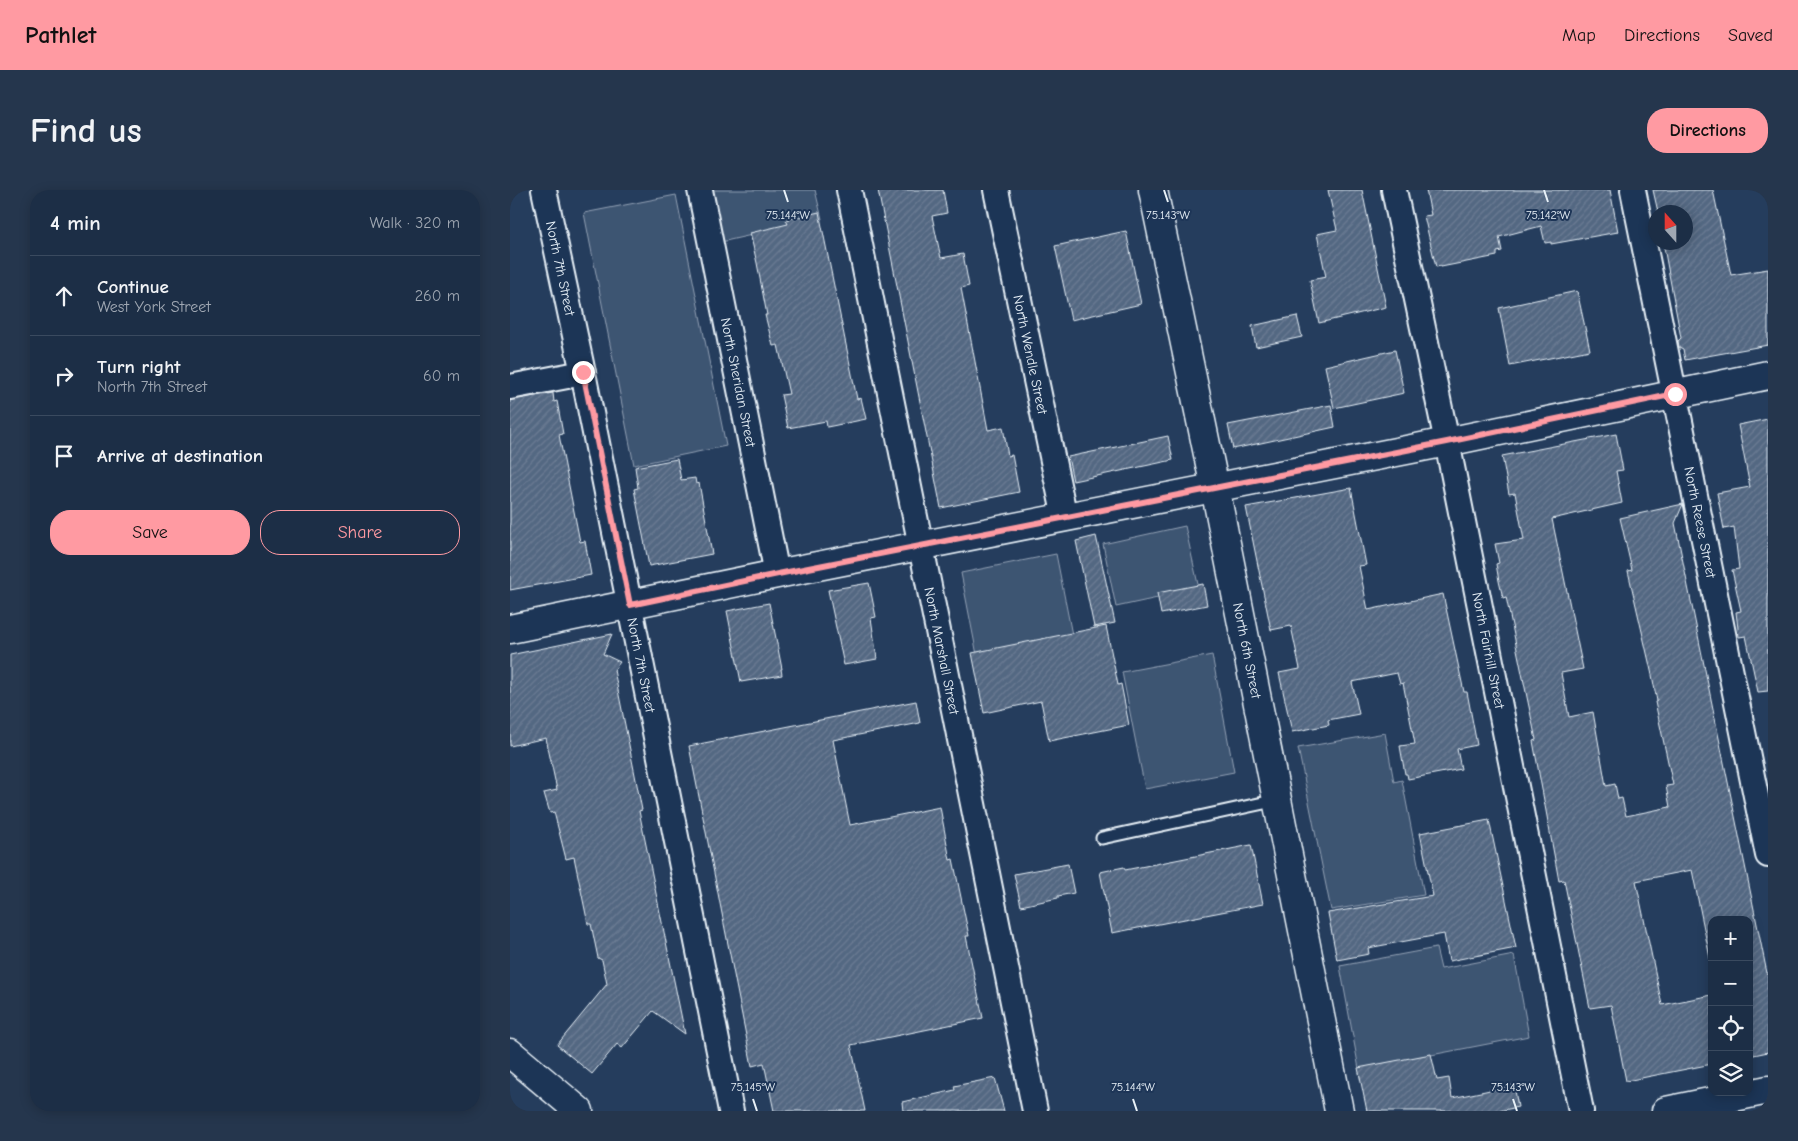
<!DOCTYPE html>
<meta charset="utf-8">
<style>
body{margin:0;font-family:"Comic Neue",sans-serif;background:#25364d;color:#f1f3f6}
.controls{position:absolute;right:15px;bottom:15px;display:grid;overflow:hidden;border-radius:10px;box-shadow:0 2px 12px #0003}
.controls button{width:45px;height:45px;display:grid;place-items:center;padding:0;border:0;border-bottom:1px solid #3a4a5f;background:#1c2e46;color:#f1f3f6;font:25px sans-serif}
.compass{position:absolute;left:1138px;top:15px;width:45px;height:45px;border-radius:50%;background:#1c2e46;box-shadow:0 2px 12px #0003;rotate:339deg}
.stop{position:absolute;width:15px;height:15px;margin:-11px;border:4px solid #ff9aa2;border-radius:50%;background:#fff}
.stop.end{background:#ff9aa2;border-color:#fff;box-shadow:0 1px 5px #0008}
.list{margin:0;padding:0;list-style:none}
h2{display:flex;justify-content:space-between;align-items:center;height:65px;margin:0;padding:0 20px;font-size:21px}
h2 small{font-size:16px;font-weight:400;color:#a0a8b3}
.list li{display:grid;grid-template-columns:32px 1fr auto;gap:15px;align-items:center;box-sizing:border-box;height:80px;padding:0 20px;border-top:1px solid #3a4a5f}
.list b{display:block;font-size:19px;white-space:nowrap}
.list p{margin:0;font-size:16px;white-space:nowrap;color:#a0a8b3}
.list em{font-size:16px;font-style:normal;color:#a0a8b3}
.actions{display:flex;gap:10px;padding:15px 20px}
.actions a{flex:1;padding:11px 0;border:1px solid #ff9aa2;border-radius:20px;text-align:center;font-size:18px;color:#ff9aa2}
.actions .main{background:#ff9aa2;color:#111}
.icon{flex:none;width:28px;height:28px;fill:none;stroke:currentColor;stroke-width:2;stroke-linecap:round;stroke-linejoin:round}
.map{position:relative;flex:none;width:1258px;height:921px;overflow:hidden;border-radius:20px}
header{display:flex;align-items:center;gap:30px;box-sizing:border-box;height:70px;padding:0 25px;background:#ff9aa2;color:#111}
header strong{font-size:24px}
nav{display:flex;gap:28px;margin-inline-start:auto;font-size:18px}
.intro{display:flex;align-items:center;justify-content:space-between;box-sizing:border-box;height:120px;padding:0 30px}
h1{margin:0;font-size:35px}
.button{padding:12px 22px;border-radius:20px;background:#ff9aa2;color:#111;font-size:18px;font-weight:700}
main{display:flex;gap:30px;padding:0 30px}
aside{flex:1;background:#1c2e46;border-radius:20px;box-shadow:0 2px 12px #0003}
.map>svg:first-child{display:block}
</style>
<header>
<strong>Pathlet</strong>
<nav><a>Map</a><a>Directions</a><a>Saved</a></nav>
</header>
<div class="intro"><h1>Find us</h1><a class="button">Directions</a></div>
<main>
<aside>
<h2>4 min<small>Walk · 320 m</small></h2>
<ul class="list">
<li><svg class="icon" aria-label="ahead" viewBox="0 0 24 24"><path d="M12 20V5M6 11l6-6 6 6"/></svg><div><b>Continue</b><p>West York Street</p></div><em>260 m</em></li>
<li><svg class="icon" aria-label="right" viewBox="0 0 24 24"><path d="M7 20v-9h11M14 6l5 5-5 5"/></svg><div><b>Turn right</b><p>North 7th Street</p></div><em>60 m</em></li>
<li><svg class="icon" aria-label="arrive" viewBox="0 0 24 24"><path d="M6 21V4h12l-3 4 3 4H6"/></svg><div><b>Arrive at destination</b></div></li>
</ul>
<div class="actions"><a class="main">Save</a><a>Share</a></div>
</aside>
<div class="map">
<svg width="1258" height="921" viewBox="0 0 1258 921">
<defs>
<pattern id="building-hatch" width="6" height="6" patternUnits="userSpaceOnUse" patternTransform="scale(1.25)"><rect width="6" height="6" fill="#536782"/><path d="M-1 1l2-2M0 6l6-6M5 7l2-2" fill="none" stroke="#6c7d94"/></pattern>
</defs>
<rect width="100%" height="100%" fill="#253d5d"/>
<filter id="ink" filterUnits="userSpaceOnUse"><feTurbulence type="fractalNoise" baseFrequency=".02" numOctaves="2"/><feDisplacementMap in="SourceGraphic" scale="10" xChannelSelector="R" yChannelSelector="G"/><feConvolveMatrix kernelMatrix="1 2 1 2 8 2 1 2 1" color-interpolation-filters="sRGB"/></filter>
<g filter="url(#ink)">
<path fill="#3e5472" stroke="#93a2b5" d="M200,0H305L312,29L211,52Z
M166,5L216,256L124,275L74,23Z
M675,336L689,399L606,417L593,354Z
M546,364L562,445L467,465L451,383Z
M702,465L724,582L635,599L612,482Z
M875,543L884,592L892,590L914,705L821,720L788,558Z
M926,758L931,779L1004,765L1019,846L849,879L830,776Z"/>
<path fill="url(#building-hatch)" stroke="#e8f1f8" d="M368,0H433L437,23L422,26L431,68L453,64L459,96L451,98L478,240L493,237L498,266L502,265L509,302L431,318Z
M818,0H852L876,117L809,133L800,90L816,87L807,44L827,40Z
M916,0H1100L1108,42L1041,54V52L1035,53L1031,36L989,47L992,61L987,62V66L931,77V76L926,77L914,26L921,25Z
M1143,0H1203L1221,85L1258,79V155L1175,170L1173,159L1169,157L1168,151L1171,148L1153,52H1176V22H1148Z
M309,22L347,209L351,208L356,229L317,237L316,231L278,238L271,205L279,204L268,155L263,156L255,125H257L247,73L240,43L278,34L276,30Z
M616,41L631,114L561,130L545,56Z
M1067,101L1080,160L1000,176L989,118Z
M787,126L792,147L746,157L742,136Z
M885,160L894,203L824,218L815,176Z
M43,203L44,212L47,211L53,244L49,245L70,352L75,351L81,385L0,400V210Z
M821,215L825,237L723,259L718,235Z
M1258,229V501L1248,502L1236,446L1229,447L1226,422L1231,421L1222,380L1229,379L1224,337L1214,339L1207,303L1240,297L1228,235Z
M1106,244L1113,280L1106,281L1112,313L1042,329L1073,479L1051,483L1059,527L1083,522L1096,596L1105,594L1108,609L1112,608L1116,626L1160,617L1156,596L1163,595L1145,512L1147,511L1142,485L1118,381L1122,380L1110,328L1173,314L1165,333L1258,788V862L1239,866V730H1202V778L1182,680L1126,691L1152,815L1202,805V874L1116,891L1101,815L1080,818L1054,690L1049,691L1023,551L1026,550L996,407L993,408L989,391L986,374L989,373L985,354L1014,350L1005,303L999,304L992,266Z
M658,246L663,270L563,291L558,267Z
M167,269L171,290L185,288L186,294L189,293L202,364L139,376L124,299L128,298L125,277Z
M841,298L856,375L849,376L858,420L933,404L954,502H957L967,555L947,559L951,579L898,589L897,584H895L890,556L905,554L893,493L890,494L887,483L842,492L849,524L818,530L819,535L782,542L769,483L790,479L781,436L761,440L736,317Z
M586,346L605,433L584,437L566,351Z
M359,393L366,427L361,428L367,469L334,475L318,400Z
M693,394L697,415L651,424L647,403Z
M259,413L272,479H271L272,485L231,492L217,421Z
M596,436L608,495L611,494L619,535L539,551L531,511L474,523L462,463Z
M102,444L93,464L110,472L104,480L132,620L129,621L175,844L143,821L112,858L107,854L82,884L47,855L97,794L92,770L88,768L81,734H78L64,667L56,669L44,622L40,623L34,603L47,600L36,548L0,556V465Z
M406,511L410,533L323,550L340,635L430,617L440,670L443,669L459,746H456L473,828L341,855L355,921H264L254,873L242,876L179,556Z
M979,630L1006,758L939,771L934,744L858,758L859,764L827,770L818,723L923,706L910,643Z
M741,655L753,714L602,743L590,682L614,677L615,680Z
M558,674L564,703L548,706V708L511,716L504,684Z
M921,864L927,890L939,888L942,908L1004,895L1008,917L989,921H857L848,878Z
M485,888L494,921H393L392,912L445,900L444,896Z"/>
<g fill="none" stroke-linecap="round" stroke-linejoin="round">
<defs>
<path id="lane" d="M592,648L767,610"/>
<g id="street">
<path id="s1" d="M34,0L73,183L221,921"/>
<path id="s2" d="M190,0L267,384"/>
<path id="s3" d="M339,0L525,921"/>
<path id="s4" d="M486,0L555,328"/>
<path id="s5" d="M884,0L937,252L1071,921"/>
<path id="s6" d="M1123,0L1258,665"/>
<path d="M0,197L73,183"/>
</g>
<g id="secondary">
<path id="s7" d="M643,0L705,298L829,921"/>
<path d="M0,439L267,384L937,252L1258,185"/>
<path d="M0,863L69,921"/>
<path d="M1156,921L1258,900"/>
</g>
</defs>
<use href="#lane" stroke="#e8f1f8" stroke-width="15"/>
<use href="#street" stroke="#e8f1f8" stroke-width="28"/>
<use href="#secondary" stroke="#e8f1f8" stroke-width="31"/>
<use href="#lane" stroke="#1d3557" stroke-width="11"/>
<use href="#street" stroke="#1d3557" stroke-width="24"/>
<use href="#secondary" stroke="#1d3557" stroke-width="28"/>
</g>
</g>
<g fill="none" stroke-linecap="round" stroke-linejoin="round" filter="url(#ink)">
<path stroke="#ff9aa2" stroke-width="6" d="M73,182L120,415L268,384L937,252L1165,204"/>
</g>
<path fill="none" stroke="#e8f1f8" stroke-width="2" d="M274,0L278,12M654,0L658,12M1034,0L1038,12M243,909L247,921M623,909L627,921M1003,909L1007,921"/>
<g text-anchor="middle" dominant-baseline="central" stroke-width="4" stroke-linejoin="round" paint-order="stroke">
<g font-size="14" fill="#e8f1f8" stroke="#1d3557">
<text stroke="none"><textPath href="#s1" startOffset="80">North 7th Street</textPath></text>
<text stroke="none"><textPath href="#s4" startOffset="168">North Wendle Street</textPath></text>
<text stroke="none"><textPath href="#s2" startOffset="196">North Sheridan Street</textPath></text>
<text stroke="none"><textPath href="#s6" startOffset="339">North Reese Street</textPath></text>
<text stroke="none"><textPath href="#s3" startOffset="470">North Marshall Street</textPath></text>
<text stroke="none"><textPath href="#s7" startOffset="470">North 6th Street</textPath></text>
<text stroke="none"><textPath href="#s5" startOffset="470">North Fairhill Street</textPath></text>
<text stroke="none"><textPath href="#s1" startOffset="485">North 7th Street</textPath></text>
</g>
</g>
<g font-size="12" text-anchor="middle" fill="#e8f1f8" stroke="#1d3557" stroke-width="4" stroke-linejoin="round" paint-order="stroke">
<text x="278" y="29">75.144°W</text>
<text x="658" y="29">75.143°W</text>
<text x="1038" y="29">75.142°W</text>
<text x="243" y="901">75.145°W</text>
<text x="623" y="901">75.144°W</text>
<text x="1003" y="901">75.143°W</text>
</g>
</svg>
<div class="controls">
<button>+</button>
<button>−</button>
<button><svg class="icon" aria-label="locate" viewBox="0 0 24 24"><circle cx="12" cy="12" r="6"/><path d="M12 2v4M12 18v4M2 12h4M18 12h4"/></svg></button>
<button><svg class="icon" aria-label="layers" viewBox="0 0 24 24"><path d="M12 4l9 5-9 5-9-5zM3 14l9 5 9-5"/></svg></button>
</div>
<svg class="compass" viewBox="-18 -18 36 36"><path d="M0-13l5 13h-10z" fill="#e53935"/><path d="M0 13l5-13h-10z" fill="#a0a8b3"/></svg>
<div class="stop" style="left:1165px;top:204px"></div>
<div class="stop end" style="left:73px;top:182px"></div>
</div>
</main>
